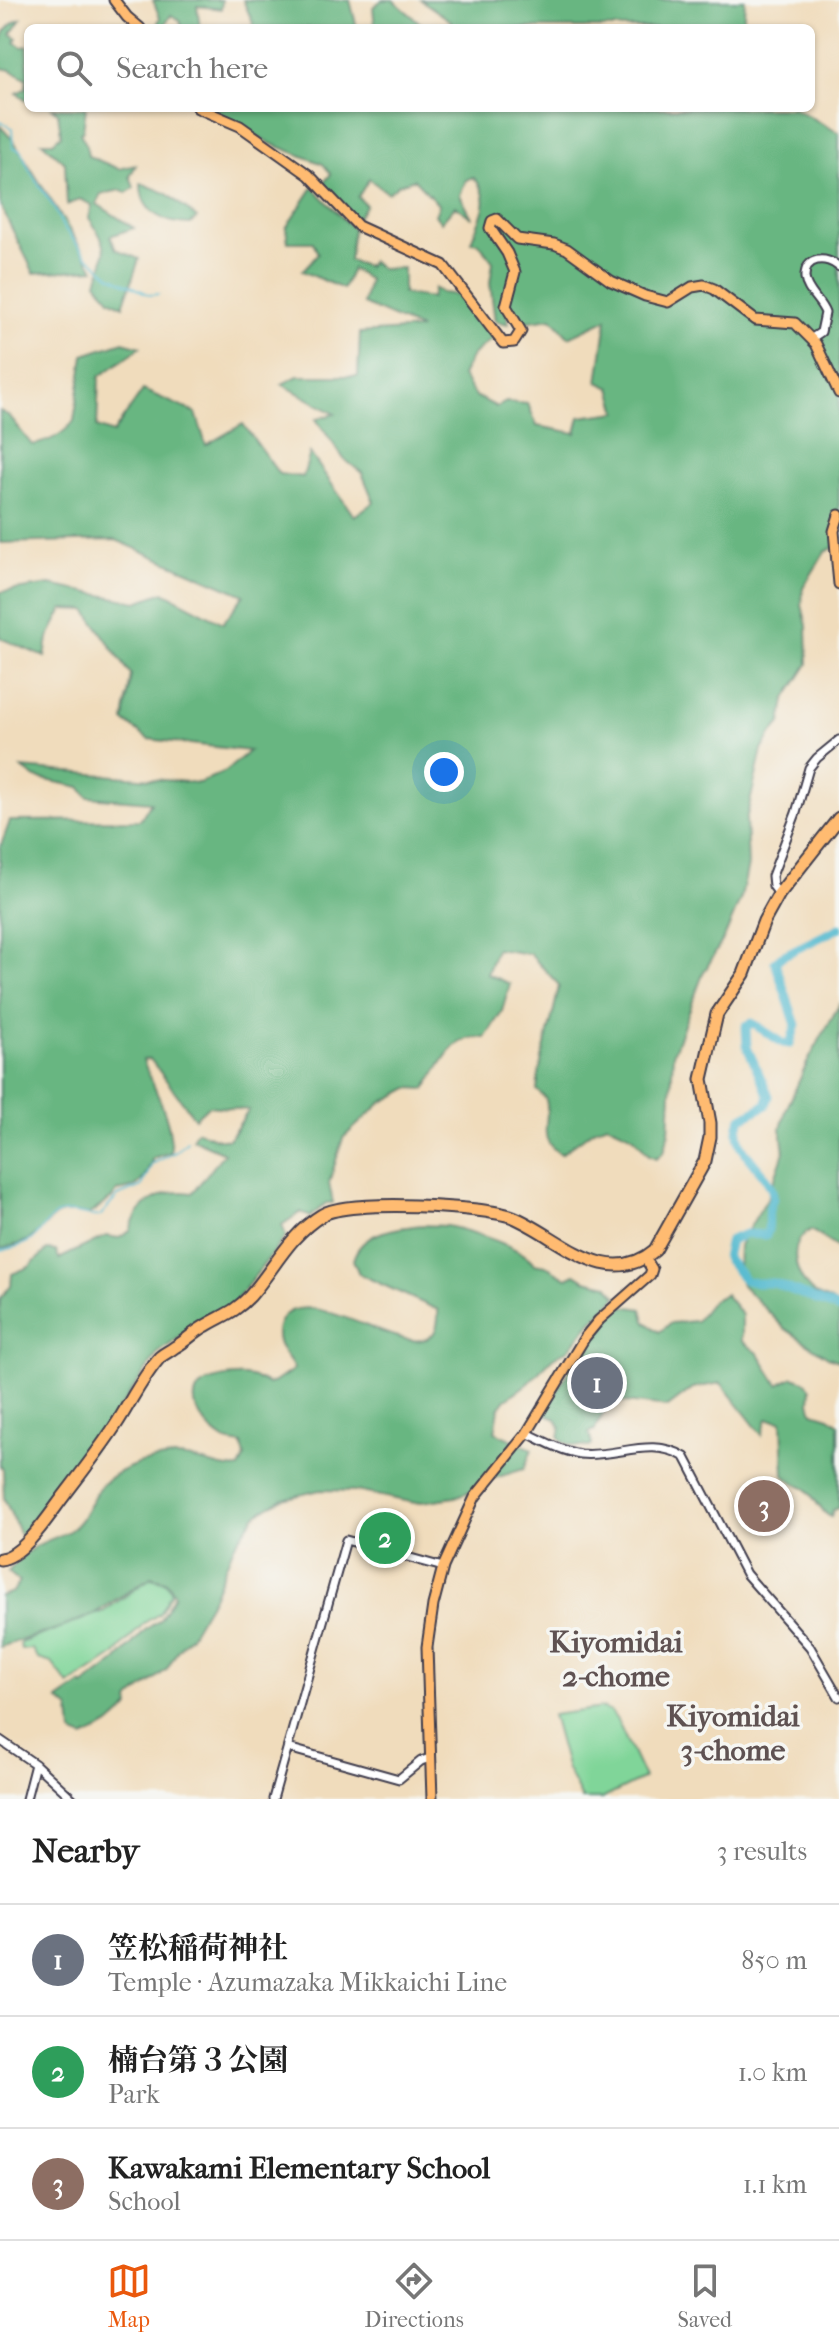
<!DOCTYPE html>
<meta charset="utf-8">
<style>
body{margin:0;font-family:"IM FELL French Canon","Noto Serif JP",serif;background:#f2f2f2;color:#222}
.you{position:absolute;left:444px;top:772px;width:28px;height:28px;margin:-20px;border:6px solid #fff;border-radius:50%;background:#1a73e8;box-shadow:0 0 0 12px #1a73e833}
.badge{display:grid;place-items:center;width:52px;height:52px;border-radius:50%;background:#ea580c;color:#fff;font-size:26px;font-weight:700}
.pin{position:absolute;translate:-50% -50%;border:4px solid #fff;box-shadow:0 2px 8px #0006}
.list{margin:0;padding:0;list-style:none}
h2{display:flex;justify-content:space-between;align-items:center;height:104px;margin:0;padding:0 32px;font-size:34px}
h2 small{font-size:26px;font-weight:400;color:#767676}
.list li{display:grid;grid-template-columns:52px 1fr auto;gap:24px;align-items:center;box-sizing:border-box;height:112px;padding:0 32px;border-top:2px solid #e0e0e0}
.list b{display:block;font-size:30px;white-space:nowrap}
.list p{margin:0;font-size:26px;white-space:nowrap;color:#767676}
.list em{font-size:26px;font-style:normal;color:#767676}
.icon{flex:none;width:44px;height:44px;fill:none;stroke:currentColor;stroke-width:2;stroke-linecap:round;stroke-linejoin:round}
.map{position:relative;flex:none;width:839px;height:1799px;overflow:hidden}
.search{position:absolute;background:#fff;box-shadow:0 2px 6px #0004;left:24px;right:24px;top:24px;height:88px;display:flex;align-items:center;gap:20px;box-sizing:border-box;padding:0 28px;border-radius:12px;color:#767676;font-size:30px}
.sheet{height:440px;background:#fff}
nav{display:flex;justify-content:space-around;align-items:center;box-sizing:border-box;height:112px;border-top:2px solid #e0e0e0;background:#fff;font-size:22px;color:#767676}
nav a{display:grid;justify-items:center;gap:4px}
nav .on{color:#ea580c}
.map>svg:first-child{display:block}
</style>
<div class="map">
<svg width="839" height="1799" viewBox="0 0 839 1799">
<rect width="100%" height="100%" fill="#f6f6f2"/>
<filter id="ink" filterUnits="userSpaceOnUse"><feTurbulence type="fractalNoise" baseFrequency=".0125" numOctaves="2"/><feDisplacementMap in="SourceGraphic" scale="16" xChannelSelector="R" yChannelSelector="G"/><feConvolveMatrix kernelMatrix="1 2 1 2 8 2 1 2 1" color-interpolation-filters="sRGB"/></filter>
<filter id="wash" filterUnits="userSpaceOnUse"><feTurbulence type="fractalNoise" baseFrequency=".006" numOctaves="4" result="noise"/><feDisplacementMap in="SourceGraphic" scale="32" xChannelSelector="R" yChannelSelector="G"/><feGaussianBlur stdDeviation="1.8" result="paint"/><feColorMatrix in="noise" values="0 0 0 0 0 0 0 0 0 0 0 0 0 0 0 0 0 1.4 0 .05"/><feComposite in="paint" operator="in"/></filter>
<g filter="url(#wash)">
<rect width="100%" height="100%" fill="#f0dcbc"/>
<path fill="#80d599" stroke="#517c6a" stroke-width="2" d="M151,1578L166,1582L172,1592L159,1614L144,1623L113,1656L69,1685L52,1663L38,1659L32,1649L21,1650L20,1643L104,1611Z
M602,1708L611,1712L617,1720L644,1778L602,1799H582L567,1770L552,1715Z"/>
<path fill="#68b681" stroke="#456c5e" stroke-width="2" d="M153,0H222L221,9L197,6L200,28H182L180,20L171,15L163,28H156L160,18Z
M243,0H350L357,28H252L253,23Z
M382,0H393L426,28H375L373,7Z
M421,0H745L743,28H452L451,21Z
M21,19L11,34L17,38L15,42L22,47L28,46V101L17,93L26,88L27,79L11,70L0,68C0,46 0,26 21,19Z
M52,108H86L83,130L80,133L86,144L88,156L119,169L136,165L130,176L134,188L126,193L122,190L101,194L97,204L134,228L110,236L116,249L139,259L123,306L110,299L97,282C107,250 110,248 89,218L92,205L80,199L67,205L65,163L42,142H53L61,135L58,113Z
M206,108H794L839,133V545L825,552L803,588L802,605L807,626L808,664L785,700L781,723L772,733L762,750L746,820L748,865L741,898L725,936L703,974L673,1054L669,1133L664,1152L656,1158L649,1155L633,1136L607,1124L593,1130L561,1154C534,1139 552,1118 546,1100C544,1096 540,1093 537,1090C540,1054 553,1021 559,985L530,954L496,949L487,974L510,984L502,1011L485,1038C450,1033 443,1064 425,1089L409,1088L381,1103L343,1138L329,1183L333,1203H326L310,1217L301,1212L282,1225L286,1236L226,1313L211,1315L158,1353L91,1450L35,1525L20,1535L4,1498L3,1470L0,1465V1299L11,1285L12,1274L29,1267L47,1250L56,1251L59,1259L106,1236L119,1238L130,1231C138,1202 164,1188 192,1193L224,1153L192,1139L197,1131L218,1139H229L249,1110L208,1106L195,1118L150,1059L143,1060C155,1092 172,1117 171,1152L153,1158C144,1180 142,1188 117,1191L112,1198L88,1215C42,1206 57,1226 26,1241C18,1245 8,1247 0,1249V848L10,821L140,820L151,802L88,797L80,787L36,778L22,768L199,783L226,771L249,751L148,739L124,721L131,675L86,610L63,609L48,638L45,657L0,638V592L50,585L137,602L164,592L223,623L244,595L116,540L0,543V411L9,416L32,445C49,442 63,435 74,421L84,355L123,342L141,347L99,377L97,427L113,433L143,390L196,413L206,445L243,424L279,474L303,477L310,453L354,516L374,502L362,473L344,459L316,419L335,414L282,384L298,376H358L360,333L420,329L363,304L369,280L352,269L343,289L302,271L318,254L313,242H288L286,228L313,187L353,229L349,260L367,267L371,261L381,269L403,268V294L431,298L434,288L442,293L461,295L493,338L472,355L462,376L475,396L497,407L506,402L528,404L537,426L576,433L580,417L618,412L611,388L598,382L607,319L569,337L552,318L524,322L506,305L508,324L495,321L490,283L493,262L479,243L471,242C479,217 496,200 473,177L466,180L460,195L472,218L455,206L441,222L435,215L439,205L414,179L399,184L388,193L369,179L358,197L366,205L356,219L322,185L331,174L323,164L267,142Z
M0,126L14,141L94,269L34,273L0,205Z
M141,183L166,193L197,218L191,224C165,224 140,213 141,183Z
M839,1005V1249L811,1230C785,1243 795,1278 814,1293C823,1299 835,1299 839,1310C839,1321 839,1348 839,1361L828,1357L784,1328L742,1285L738,1272L739,1245L768,1197L784,1152L781,1129L786,1110L808,1061Z
M423,1225C431,1226 440,1225 448,1226C469,1231 524,1247 534,1264L546,1266L567,1278L575,1274L585,1280L608,1285L617,1297L591,1322L569,1349L553,1358L527,1384L505,1400L499,1409L495,1432L532,1449L524,1469L482,1482L471,1491L455,1497L415,1503L356,1491L320,1490L283,1499L269,1506L255,1516L234,1546L213,1597L190,1636L178,1650L166,1670L132,1697L129,1701L130,1707L110,1725L84,1738L72,1733L70,1709L58,1700L81,1684L83,1686L116,1661L146,1629L160,1620L175,1594L166,1581L151,1577L92,1615L66,1626L0,1647V1596L13,1592L19,1581L8,1572C15,1564 22,1556 30,1550C42,1541 57,1538 69,1531C83,1522 89,1504 97,1491C112,1469 148,1459 174,1457C199,1456 218,1471 239,1468L245,1457L242,1444C236,1443 229,1443 224,1440C210,1431 186,1407 198,1389C207,1377 238,1374 251,1377C257,1378 263,1382 268,1384L275,1382L294,1369C290,1359 281,1353 278,1342C276,1334 277,1325 282,1318C316,1275 443,1393 438,1310L359,1274L353,1260C361,1231 397,1228 423,1225Z
M725,1294L742,1315V1341L758,1353L778,1385L793,1377L805,1381L811,1389L810,1402L813,1412L829,1417L839,1424V1508L833,1510L831,1517C819,1511 816,1499 807,1490C800,1483 790,1483 784,1475L782,1421L767,1419L762,1435L721,1383L693,1388L668,1407L617,1401L605,1409L595,1430L589,1432L592,1445L589,1447L575,1446L563,1442L559,1437L561,1427L556,1419L545,1413C566,1373 588,1335 623,1306L642,1309L645,1321L659,1332L671,1323L696,1321L712,1301Z"/>
<g fill="none" stroke-linecap="round" stroke-linejoin="round">
<path stroke="#50b8ce" stroke-width="2" d="M0,122L12,128L13,147L21,150L30,171L53,206L63,227L87,256L111,276L150,295L159,294
M0,1251C13,1248 29,1245 39,1233C44,1227 49,1219 56,1215C70,1208 85,1218 100,1216L118,1196L142,1186L152,1164L177,1151L187,1141"/>
<path stroke="#50b8ce" stroke-width="9" d="M839,928L782,956L775,962L796,1025L790,1044L783,1043L752,1023L746,1026L747,1047L769,1096L766,1105L742,1118C725,1147 765,1166 772,1191C775,1198 771,1202 769,1210C767,1219 771,1226 766,1235L746,1234L730,1240L726,1258L745,1280L756,1283H774L839,1309"/>
</g>
</g>
<g filter="url(#ink)">
<g fill="none" stroke-linecap="round" stroke-linejoin="round">
<defs>
<path id="minor" d="M812,338L821,332L825,313C821,301 806,291 805,278C804,256 827,256 839,267
M779,894L773,886L772,876L796,813L809,768L817,758L839,740
M527,1433C544,1441 561,1451 580,1454C617,1458 651,1436 685,1457L746,1574L810,1647L839,1697
M0,1740L35,1764L73,1799
M288,1748L399,1779L421,1761L430,1758
M26,1799L35,1764
M273,1799L346,1540L443,1567"/>
<path id="major" d="M114,0L127,17L140,28
M198,108L240,126L309,175L358,226L443,265L503,343L514,342L521,331L506,306L515,272L507,253L490,228L492,221L497,219L517,239L554,244L567,249L611,281L645,296L668,302L692,287L704,285L714,289L755,320L795,323L816,344L839,393
M839,515L834,531L839,584
M432,1799L427,1647L433,1605L443,1567L475,1497L527,1433L585,1337L599,1320L650,1275L652,1269L645,1258"/>
<path id="highway" d="M0,1559C23,1557 50,1514 63,1497C82,1472 100,1449 117,1423C131,1401 143,1376 160,1357C165,1353 170,1351 175,1347C186,1341 194,1332 205,1326C223,1315 234,1313 250,1296C274,1269 289,1235 322,1215C347,1199 483,1206 513,1217C558,1235 606,1292 655,1250L705,1161L710,1137V1123L702,1079L717,1014L744,974L764,921L779,894L839,818"/>
</defs>
<use href="#minor" stroke="#413e4e" stroke-width="11"/>
<use href="#major" stroke="#413e4e" stroke-width="13"/>
<use href="#highway" stroke="#413e4e" stroke-width="15"/>
<use href="#minor" stroke="#fff" stroke-width="7"/>
<use href="#major" stroke="#ffbb71" stroke-width="9"/>
<use href="#highway" stroke="#ffbb71" stroke-width="11"/>
</g>
</g>
<g text-anchor="middle" dominant-baseline="central" stroke-width="7" stroke-linejoin="round" paint-order="stroke">
<g font-size="30" font-weight="bold" fill="#5f5252" stroke="#f6f6f2">
<text x="616" y="1642">Kiyomidai<tspan x="616" dy="34">2-chome</tspan></text>
<text x="733" y="1716">Kiyomidai<tspan x="733" dy="34">3-chome</tspan></text>
</g>
</g>
</svg>
<div class="you"></div>
<div class="pin badge" style="left:597px;top:1383px;background:#6b7280">1</div>
<div class="pin badge" style="left:385px;top:1538px;background:#2e9e5b">2</div>
<div class="pin badge" style="left:764px;top:1506px;background:#8d6e63">3</div>
<div class="search"><svg class="icon" aria-label="search" viewBox="0 0 24 24"><circle cx="10" cy="10" r="6"/><path d="M15 15l6 6"/></svg>Search here</div>
</div>
<section class="sheet">
<h2>Nearby<small>3 results</small></h2>
<ul class="list">
<li><span class="badge" style="background:#6b7280">1</span><div><b>笠松稲荷神社</b><p>Temple · Azumazaka Mikkaichi Line</p></div><em>850 m</em></li>
<li><span class="badge" style="background:#2e9e5b">2</span><div><b>楠台第３公園</b><p>Park</p></div><em>1.0 km</em></li>
<li><span class="badge" style="background:#8d6e63">3</span><div><b>Kawakami Elementary School</b><p>School</p></div><em>1.1 km</em></li>
</ul>
</section>
<nav>
<a class="on"><svg class="icon" aria-label="map" viewBox="0 0 24 24"><path d="M3 6l6-2 6 2 6-2v14l-6 2-6-2-6 2zM9 4v14M15 6v14"/></svg>Map</a>
<a><svg class="icon" aria-label="directions" viewBox="0 0 24 24"><path d="M12 3l9 9-9 9-9-9zM9 14v-3h6M13 9l2 2-2 2"/></svg>Directions</a>
<a><svg class="icon" aria-label="saved" viewBox="0 0 24 24"><path d="M7 4h10v16l-5-4-5 4z"/></svg>Saved</a>
</nav>
